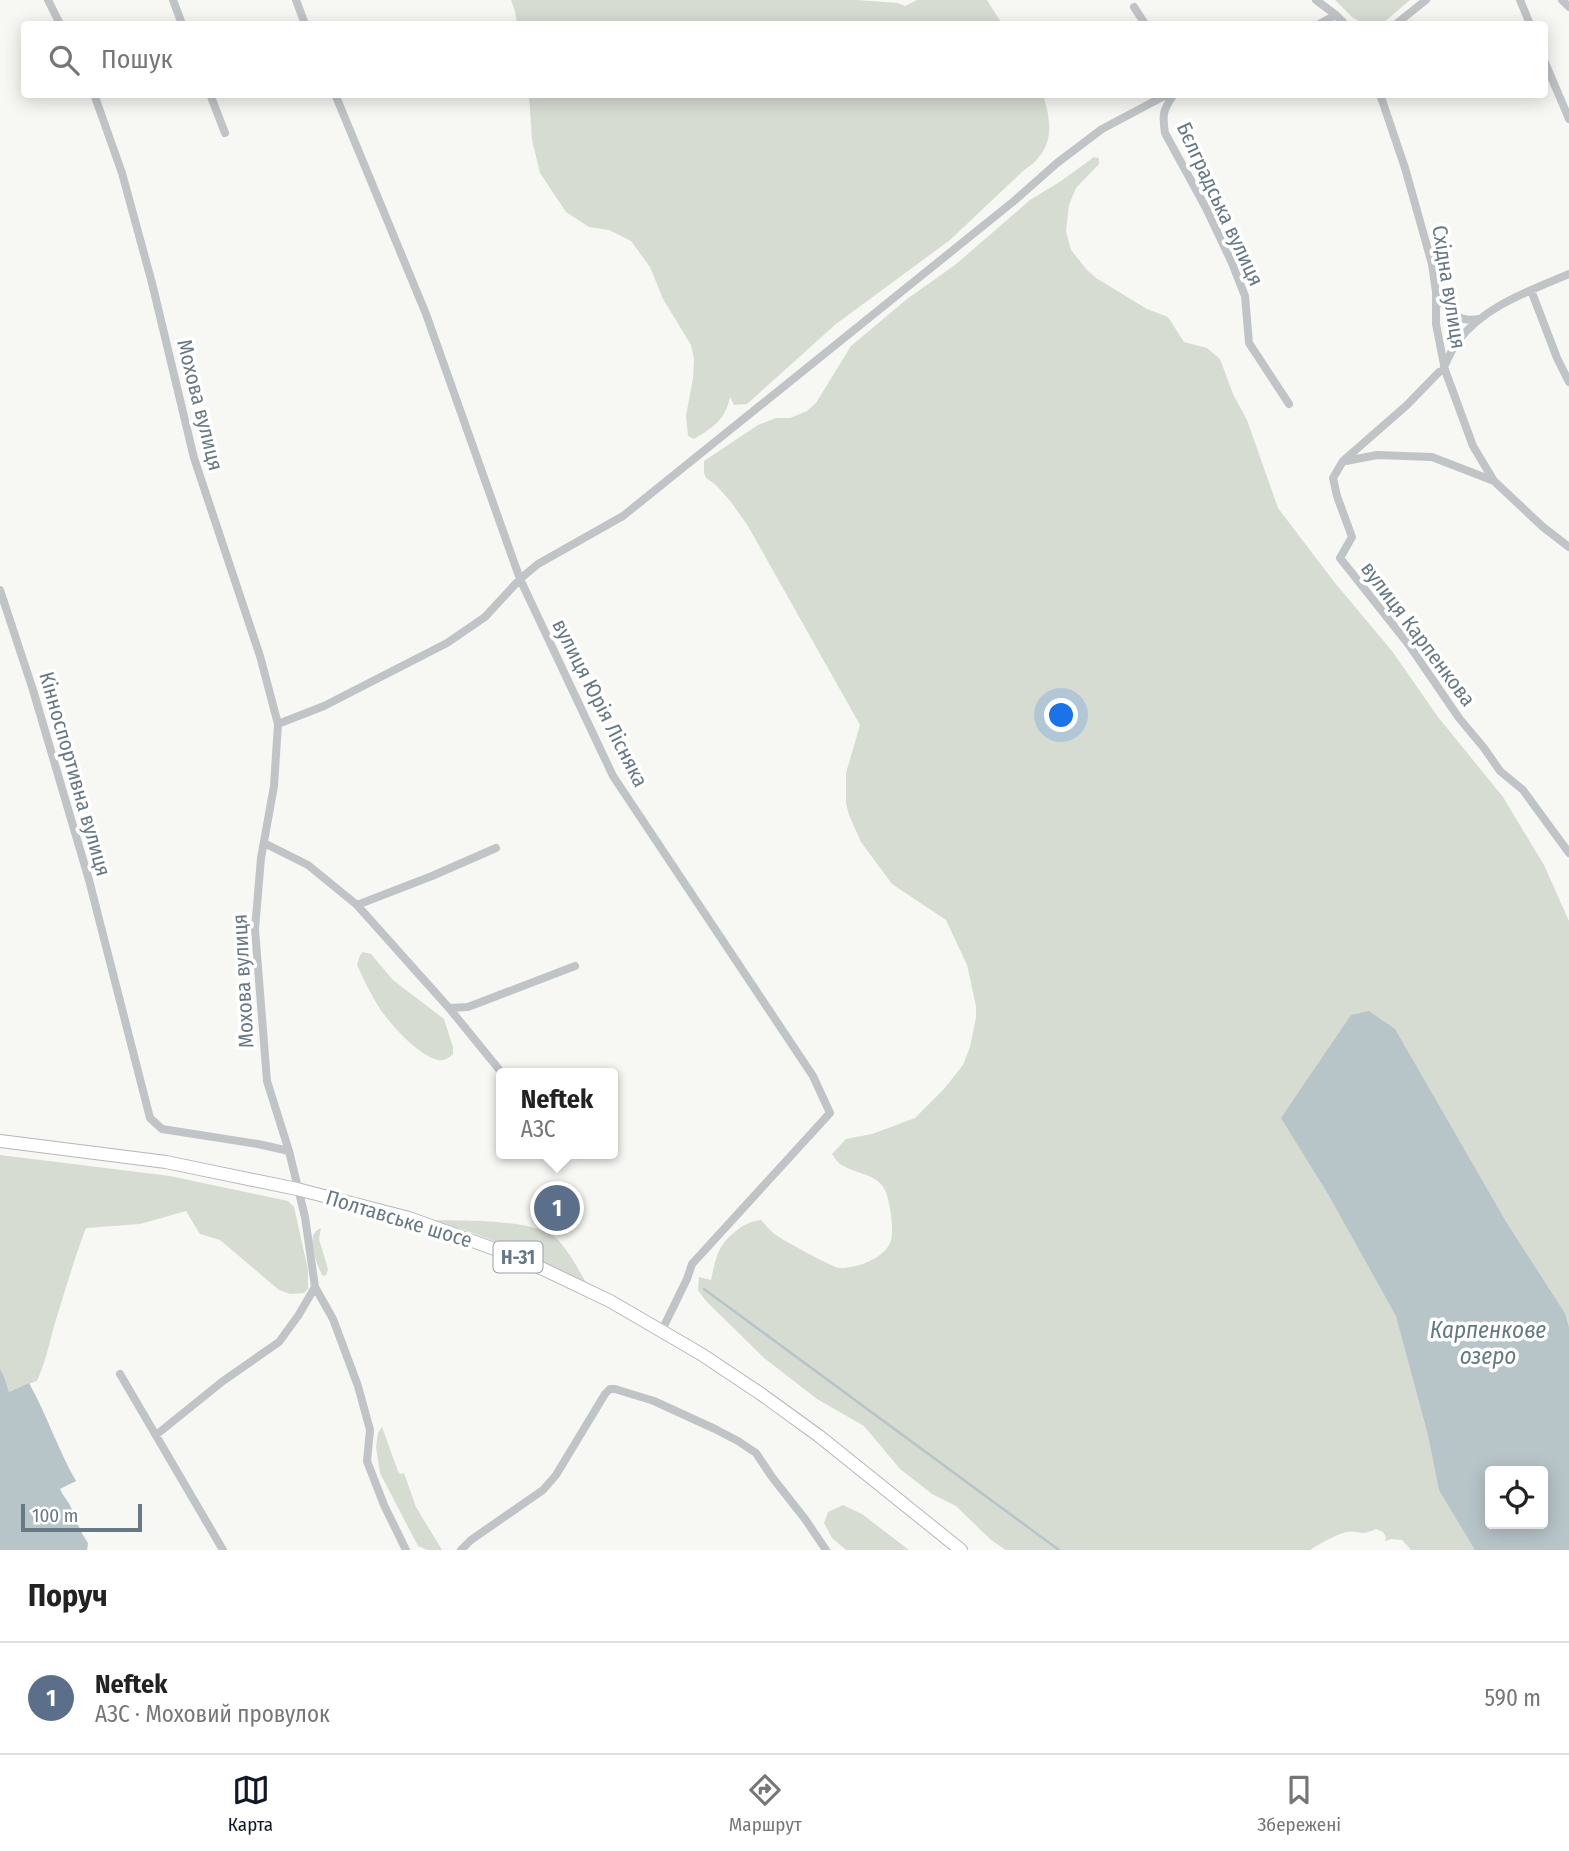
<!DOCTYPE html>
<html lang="uk">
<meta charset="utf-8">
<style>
body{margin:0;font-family:"Fira Sans Condensed",sans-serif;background:#f6f6f6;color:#222}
.controls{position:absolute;right:21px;bottom:21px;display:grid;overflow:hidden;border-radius:7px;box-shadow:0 4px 18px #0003}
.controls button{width:63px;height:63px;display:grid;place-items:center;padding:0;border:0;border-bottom:2px solid #e0e0e0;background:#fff;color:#222;font:35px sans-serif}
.scale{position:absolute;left:21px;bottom:18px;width:121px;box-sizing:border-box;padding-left:7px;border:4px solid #677984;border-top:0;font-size:19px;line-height:24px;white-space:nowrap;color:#677984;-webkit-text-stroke:5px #fff;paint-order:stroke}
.you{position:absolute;left:1062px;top:716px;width:24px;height:24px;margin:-18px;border:5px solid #fff;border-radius:50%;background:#1a73e8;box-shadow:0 0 0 10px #1a73e833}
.badge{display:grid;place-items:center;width:46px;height:46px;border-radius:50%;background:#111827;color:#fff;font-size:23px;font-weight:700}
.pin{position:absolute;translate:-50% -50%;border:4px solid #fff;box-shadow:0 2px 7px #0006}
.popup{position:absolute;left:496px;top:1068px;width:122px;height:91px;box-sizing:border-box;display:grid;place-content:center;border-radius:7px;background:#fff;filter:drop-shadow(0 2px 5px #0005);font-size:23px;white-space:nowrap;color:#767676}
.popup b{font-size:26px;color:#222}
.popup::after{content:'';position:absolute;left:50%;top:100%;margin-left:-14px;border:14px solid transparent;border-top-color:#fff}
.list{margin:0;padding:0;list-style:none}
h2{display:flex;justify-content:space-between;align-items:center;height:91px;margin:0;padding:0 28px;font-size:30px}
h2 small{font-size:23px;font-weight:400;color:#767676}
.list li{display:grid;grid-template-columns:46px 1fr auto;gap:21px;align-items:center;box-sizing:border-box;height:112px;padding:0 28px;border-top:2px solid #e0e0e0}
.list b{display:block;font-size:26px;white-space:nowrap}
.list p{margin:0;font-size:23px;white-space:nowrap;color:#767676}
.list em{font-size:23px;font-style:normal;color:#767676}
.icon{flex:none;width:38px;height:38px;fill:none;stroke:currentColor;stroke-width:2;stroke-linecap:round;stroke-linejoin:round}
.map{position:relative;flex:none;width:1569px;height:1550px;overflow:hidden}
.search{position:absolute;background:#fff;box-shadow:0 4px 18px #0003;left:21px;right:21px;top:21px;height:77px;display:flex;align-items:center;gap:18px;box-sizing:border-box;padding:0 24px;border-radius:7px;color:#767676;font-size:26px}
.sheet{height:203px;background:#fff}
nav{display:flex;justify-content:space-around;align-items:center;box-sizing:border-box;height:98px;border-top:2px solid #e0e0e0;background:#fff;font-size:19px;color:#767676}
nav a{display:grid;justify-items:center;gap:4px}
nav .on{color:#111827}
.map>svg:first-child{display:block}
</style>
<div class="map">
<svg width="1569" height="1550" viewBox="0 0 1569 1550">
<rect width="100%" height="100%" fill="#f7f7f4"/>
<path fill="#d7dcd3" d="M511,0H857L898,3L905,6L917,0H987L1002,24H517L515,11Z
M1335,0H1410L1382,24H1364L1352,17Z
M529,95H1043C1053,127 1054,151 1023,171L950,240L836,324L747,404L734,405L730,397C725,420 714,427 694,439L688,436L686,416L693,378L694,359L691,345L663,299L650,267L631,241L609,230L589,227L566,212L540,173L532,140Z
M1094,157L1099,158V164L1076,188L1069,205L1066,231L1071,250L1087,270L1096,278L1147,309L1168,317L1184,342L1207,348L1220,359L1233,394L1247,420L1278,508L1335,583L1392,651L1438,717L1503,797L1544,865L1569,921V1327L1565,1313L1505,1220L1490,1471V1524H1543L1569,1550H1411L1402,1540L1391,1539L1385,1541L1386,1537L1383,1532L1376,1529C1359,1537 1361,1530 1347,1532C1337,1534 1319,1544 1310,1550H1006L991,1540L956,1506L932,1494L900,1469L864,1426L817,1399L764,1358L706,1301L698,1290L699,1277L711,1280C713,1272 714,1264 717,1256C722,1240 743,1221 761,1220C766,1225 770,1231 776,1235C784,1241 832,1267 839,1268C855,1269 883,1259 890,1243C895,1232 890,1201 885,1190C876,1172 852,1174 839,1163C836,1160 834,1157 832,1154L846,1139L872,1134L915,1118L944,1089L963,1065L970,1047L976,1018V1006L967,965L946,920L892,884L861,842L849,815L846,803V773L860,725L748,526L731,502L716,485L706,478L704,473V461L758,425L776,418H790L807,411L816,403L851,346L907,299L955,265L1030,200L1061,181Z
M363,952L371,954L393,980L444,1019L453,1047V1054C449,1058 444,1061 438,1060C419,1056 391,1025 380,1009C371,995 364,980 357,965L360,955Z
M0,1155L170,1176L288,1201L294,1207L308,1270V1289L304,1293L290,1294L279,1290L220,1240L200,1234L186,1211L140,1224L86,1228C74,1259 65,1291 55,1323C49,1343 46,1362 37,1381L20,1387L9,1392L4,1376L0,1369Z
M430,1220C461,1221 535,1218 557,1239C569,1251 578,1269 587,1284C536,1258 485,1234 430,1220Z
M321,1228L319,1239L328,1269L326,1275L323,1276C318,1269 310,1244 313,1236C315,1231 317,1230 321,1228Z
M382,1427L398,1471L400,1474L404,1473L416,1507L442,1550H428L418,1546L380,1473L376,1447L378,1433Z
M843,1505L862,1514L909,1550H846L832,1538L824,1523L828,1512Z"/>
<path fill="#b7c4c8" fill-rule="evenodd" d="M1369,1011L1395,1029L1505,1220L1565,1313L1569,1327V1550H1475L1439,1490L1428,1435L1396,1316L1328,1194L1281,1118L1351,1015ZM1490,1471H1543V1524H1490Z
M0,1369L4,1376L9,1392L29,1383C47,1415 58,1450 76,1481L60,1489C63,1496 70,1503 72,1510C77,1523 80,1531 88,1543L87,1550H0Z"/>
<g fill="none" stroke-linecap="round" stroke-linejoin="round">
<path stroke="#b7c4c8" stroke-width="2.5" d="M704,1289L1059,1550"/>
<defs>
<path id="primary" d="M0,1141L166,1162L297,1189L409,1218L522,1259L610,1301L701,1354L761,1394L819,1436L961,1550"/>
</defs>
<use href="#primary" stroke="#b3b8bb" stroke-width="14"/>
<path stroke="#c0c4c7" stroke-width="8" d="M48,0L60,24
M173,0L182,24
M296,0L305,24
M1316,0L1336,15L1345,24
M1520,0L1530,24
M1562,0L1569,7
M1134,7L1145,24
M1319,24L1336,15
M1396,24L1426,0
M1544,60L1569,119
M94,94L122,173L152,283L194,458L260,656L278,724
M210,94L225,133
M335,94L426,314L520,579L613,776L813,1076L830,1113L692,1264L687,1279L662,1330
M1174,94C1163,110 1162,114 1165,133L1206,208L1232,263L1245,296L1249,343L1289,404
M1380,94L1405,168L1432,264L1436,292V324L1445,370L1473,446L1494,481
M1531,290L1557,358L1569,382
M1437,295C1447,312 1459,323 1479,319
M1444,367C1448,359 1452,349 1457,342C1484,306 1529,291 1569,274
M1445,370L1439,372L1407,405L1343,461L1333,478L1337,496L1352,537L1340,558L1409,645L1459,718L1484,748L1500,771L1523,790L1569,853
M1346,461L1377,455L1432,457L1494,481L1543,527L1569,547
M0,590L33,690L89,880L150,1118L162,1129L258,1144L289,1151
M264,843L308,865L357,905L449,1008L502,1073
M357,905L432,876L496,848
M449,1008L468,1007L575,966
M120,1374L223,1550
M156,1435L223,1381L279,1342L298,1316L315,1287
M406,1550L384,1505L367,1461L370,1430L358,1386L333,1319L315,1287L305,1217L289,1151L267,1081L255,929L261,858L274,786L278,724L324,706L447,643L485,617L520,579L538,564L623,516L1014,201L1057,163L1102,129L1168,94
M461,1550L471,1540L543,1490L556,1475L605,1394L610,1389H615L654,1401L715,1429L738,1441L756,1453L772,1477L805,1519L826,1550"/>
<use href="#primary" stroke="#fff" stroke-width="12"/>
</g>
<g text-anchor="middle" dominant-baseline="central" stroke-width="7" stroke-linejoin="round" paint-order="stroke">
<rect fill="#fff" stroke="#95a1a9" stroke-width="2" x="493.5" y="1241.5" width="49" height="31" rx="5"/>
<g font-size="19" font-weight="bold" fill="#677984">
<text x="518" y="1257">Н-31</text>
</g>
<g font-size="21" fill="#677984" stroke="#fff">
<text transform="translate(1220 204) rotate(65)">Бєлградська вулиця</text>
<text transform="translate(1449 287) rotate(81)">Східна вулиця</text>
<text transform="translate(200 405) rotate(76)">Мохова вулиця</text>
<text transform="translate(1418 634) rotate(53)">вулиця Карпенкова</text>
<text transform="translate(600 703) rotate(63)">вулиця Юрія Лісняка</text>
<text transform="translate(75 774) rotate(74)">Кінноспортивна вулиця</text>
<text transform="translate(243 981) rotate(-93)">Мохова вулиця</text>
<text transform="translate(399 1219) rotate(17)">Полтавське шосе</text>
</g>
<g font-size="23" font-style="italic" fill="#637a80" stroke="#fff">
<text x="1488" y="1330">Карпенкове<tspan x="1488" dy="26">озеро</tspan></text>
</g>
</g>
</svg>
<div class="controls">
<button><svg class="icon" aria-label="locate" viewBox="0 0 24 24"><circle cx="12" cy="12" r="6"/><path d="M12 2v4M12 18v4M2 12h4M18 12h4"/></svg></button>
</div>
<div class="scale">100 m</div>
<div class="you"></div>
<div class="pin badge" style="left:557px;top:1208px;background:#5c6f8a">1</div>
<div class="popup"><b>Neftek</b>АЗС</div>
<div class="search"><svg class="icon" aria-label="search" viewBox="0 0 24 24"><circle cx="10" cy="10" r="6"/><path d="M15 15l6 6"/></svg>Пошук</div>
</div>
<section class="sheet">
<h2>Поруч<small></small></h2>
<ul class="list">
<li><span class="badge" style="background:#5c6f8a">1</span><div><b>Neftek</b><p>АЗС · Моховий провулок</p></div><em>590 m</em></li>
</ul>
</section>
<nav>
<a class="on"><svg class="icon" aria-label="map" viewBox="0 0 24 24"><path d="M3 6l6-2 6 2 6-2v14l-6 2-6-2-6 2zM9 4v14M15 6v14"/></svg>Карта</a>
<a><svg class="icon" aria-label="directions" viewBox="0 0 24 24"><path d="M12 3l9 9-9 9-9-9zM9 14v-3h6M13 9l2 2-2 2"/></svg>Маршрут</a>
<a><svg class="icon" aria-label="saved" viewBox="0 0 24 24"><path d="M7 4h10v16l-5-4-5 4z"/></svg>Збережені</a>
</nav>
